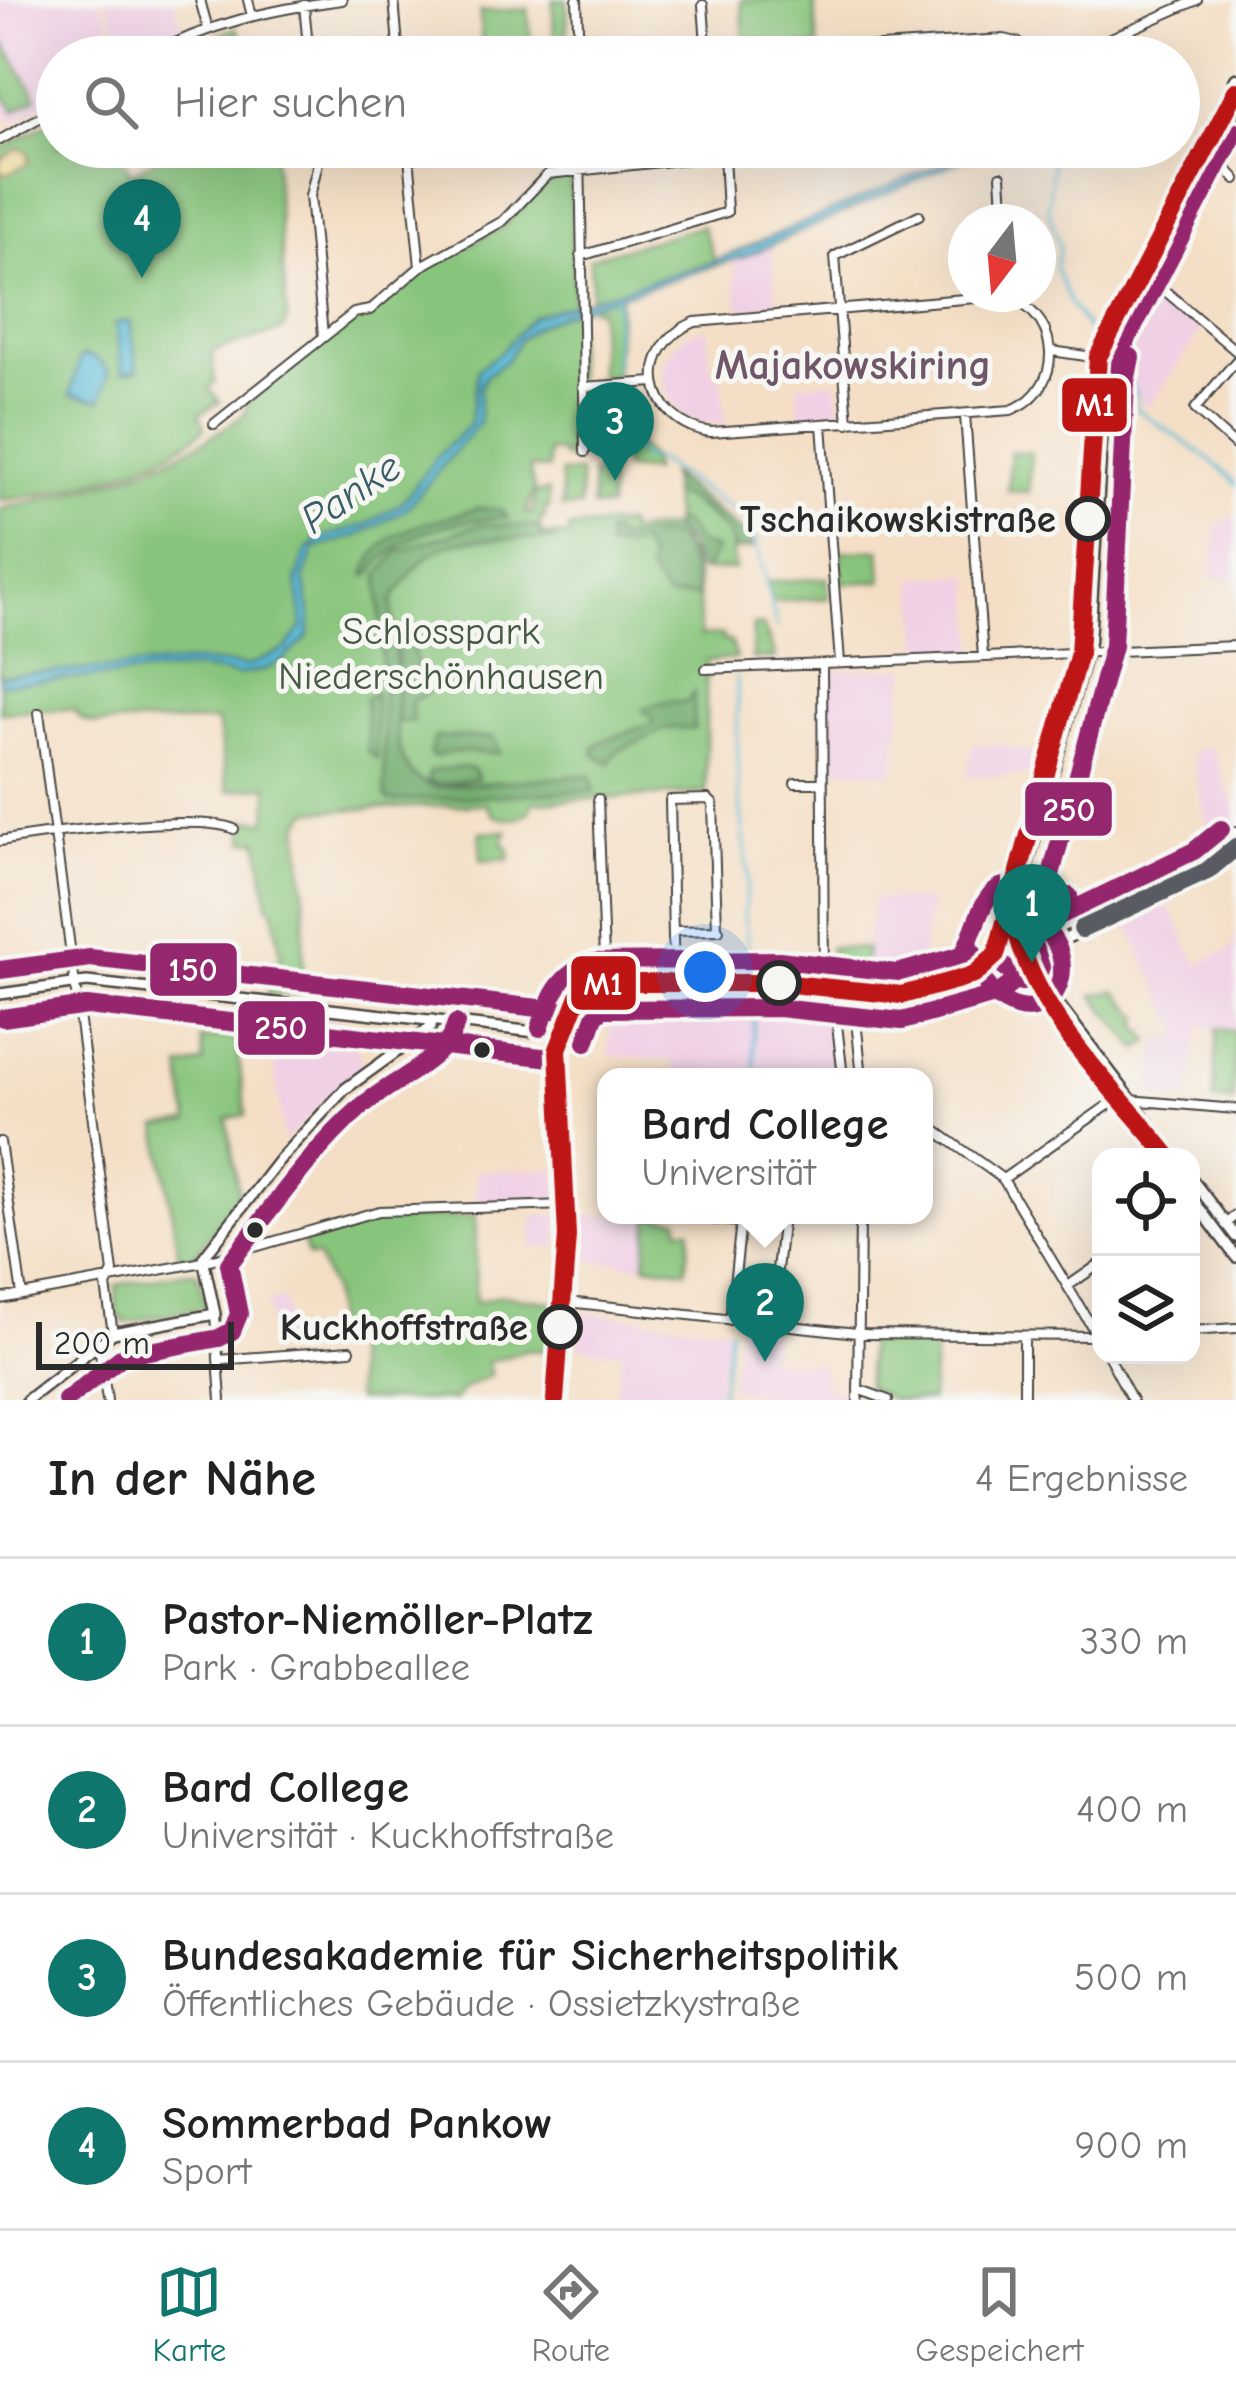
<!DOCTYPE html>
<html lang="de">
<meta charset="utf-8">
<style>
body{margin:0;font-family:"Comic Neue",sans-serif;background:#f2f2f2;color:#222}
.controls{position:absolute;right:36px;bottom:36px;display:grid;overflow:hidden;border-radius:24px;box-shadow:0 12px 48px #0002}
.controls button{width:108px;height:108px;display:grid;place-items:center;padding:0;border:0;border-bottom:3px solid #e0e0e0;background:#fff;color:#222;font:60px sans-serif}
.compass{position:absolute;left:948px;top:204px;width:108px;height:108px;border-radius:50%;background:#fff;box-shadow:0 12px 48px #0002;rotate:196deg}
.scale{position:absolute;left:36px;bottom:30px;width:198px;box-sizing:border-box;padding-left:12px;border:6px solid #2b2b2b;border-top:0;font-size:33px;line-height:42px;white-space:nowrap;color:#2b2b2b;-webkit-text-stroke:9px #f6f6f2;paint-order:stroke}
.you{position:absolute;left:705px;top:972px;width:42px;height:42px;margin:-30px;border:9px solid #fff;border-radius:50%;background:#1a73e8;box-shadow:0 0 0 18px #1a73e833}
.badge{display:grid;place-items:center;width:78px;height:78px;border-radius:50%;background:#0f766e;color:#fff;font-size:39px;font-weight:700}
.pin{position:absolute;translate:-50% -99px;filter:drop-shadow(0 3px 6px #0008)}
.pin::after{content:'';position:absolute;top:63px;width:42px;height:36px;background:inherit;clip-path:polygon(0 0,100% 0,50% 100%)}
.popup{position:absolute;left:597px;top:1068px;width:336px;height:156px;box-sizing:border-box;display:grid;place-content:center;border-radius:24px;background:#fff;filter:drop-shadow(0 3px 9px #0005);font-size:39px;white-space:nowrap;color:#767676}
.popup b{font-size:45px;color:#222}
.popup::after{content:'';position:absolute;left:50%;top:100%;margin-left:-24px;border:24px solid transparent;border-top-color:#fff}
.list{margin:0;padding:0;list-style:none}
h2{display:flex;justify-content:space-between;align-items:center;height:156px;margin:0;padding:0 48px;font-size:51px}
h2 small{font-size:39px;font-weight:400;color:#767676}
.list li{display:grid;grid-template-columns:78px 1fr auto;gap:36px;align-items:center;box-sizing:border-box;height:168px;padding:0 48px;border-top:3px solid #e0e0e0}
.list b{display:block;font-size:45px;white-space:nowrap}
.list p{margin:0;font-size:39px;white-space:nowrap;color:#767676}
.list em{font-size:39px;font-style:normal;color:#767676}
.icon{flex:none;width:66px;height:66px;fill:none;stroke:currentColor;stroke-width:2;stroke-linecap:round;stroke-linejoin:round}
.map{position:relative;flex:none;width:1236px;height:1400px;overflow:hidden}
.search{position:absolute;background:#fff;box-shadow:0 12px 48px #0002;left:36px;right:36px;top:36px;height:132px;display:flex;align-items:center;gap:30px;box-sizing:border-box;padding:0 42px;border-radius:66px;color:#767676;font-size:45px}
.sheet{height:828px;background:#fff}
nav{display:flex;justify-content:space-around;align-items:center;box-sizing:border-box;height:168px;border-top:3px solid #e0e0e0;background:#fff;font-size:33px;color:#767676}
nav a{display:grid;justify-items:center;gap:6px}
nav .on{color:#0f766e}
.map>svg:first-child{display:block}
</style>
<div class="map">
<svg width="1236" height="1400" viewBox="0 0 1236 1400">
<rect width="100%" height="100%" fill="#f6f6f2"/>
<filter id="ink" filterUnits="userSpaceOnUse"><feTurbulence type="fractalNoise" baseFrequency=".00833" numOctaves="2"/><feDisplacementMap in="SourceGraphic" scale="24" xChannelSelector="R" yChannelSelector="G"/><feConvolveMatrix kernelMatrix="1 2 1 2 8 2 1 2 1" color-interpolation-filters="sRGB"/></filter>
<filter id="wash" filterUnits="userSpaceOnUse"><feTurbulence type="fractalNoise" baseFrequency=".004" numOctaves="4" result="noise"/><feDisplacementMap in="SourceGraphic" scale="48" xChannelSelector="R" yChannelSelector="G"/><feGaussianBlur stdDeviation="2.7" result="paint"/><feColorMatrix in="noise" values="0 0 0 0 0 0 0 0 0 0 0 0 0 0 0 0 0 1.4 0 .05"/><feComposite in="paint" operator="in"/></filter>
<g filter="url(#wash)">
<rect width="100%" height="100%" fill="#f4dfc6"/>
<path fill="#f0d0e5" d="M0,0H99L127,57H57V97L11,123L0,103Z
M104,0H174L183,30L130,55Z
M771,245L777,306L738,309L734,260Z
M1150,287L1201,331L1147,409L1112,358Z
M707,327L711,373H721L725,423H700L686,417L671,402L664,385V365L673,347L685,335Z
M837,381L840,416L800,418L798,384Z
M1236,516V579L1212,578L1217,526Z
M971,575L976,650L921,652L915,578Z
M907,668L893,775L827,767L828,671Z
M973,744L1006,746L1041,756L1036,774L967,776Z
M1211,745L1236,810V823L1211,843L1192,753Z
M1165,898L1198,965L1232,948L1236,930V1031L1200,1026L1189,1099L1150,1093L1158,1038L1178,1040L1181,1023L1175,1022L1124,918Z
M874,899L930,901L918,982L897,986L860,982Z
M787,990L829,996L839,1077H674V1061L608,1055L612,1012L619,995L786,997Z
M268,1012L342,1020L341,1034L354,1036L363,1067L337,1086L284,1143Z
M557,1169L558,1199L476,1202V1171Z
M558,1214V1247L532,1248L534,1215Z
M579,1215L650,1216L645,1265L580,1260Z
M284,1299L288,1347L272,1349L268,1302Z
M580,1312L729,1328L717,1389L719,1400H614L622,1352L577,1347Z
M738,1329L774,1333L769,1359L823,1365V1383L829,1384L830,1391L844,1392L845,1400H778V1395L730,1390Z"/>
<path fill="#88c57b" stroke="#5a7853" stroke-width="3" d="M553,0H567L568,57H554Z
M741,0H814L818,46L745,50Z
M528,9L532,57H482L480,12Z
M237,28L243,49L265,44L266,57H217L214,36Z
M2,40L37,98L14,111L0,87Z
M57,118V147H115L131,173L178,147H273L287,319L283,330L213,351L214,383L209,388L220,402L199,414L205,428C164,467 58,495 0,500V150Z
M570,174L578,446L574,447L572,458H563L562,452H548V469L529,468L534,490L526,513L532,514L536,493L548,491L549,508H545V519H540L541,535L569,536V528L627,524L628,532L671,527C704,568 697,590 700,636L723,635V641H730L736,659L706,661V793L533,802L530,812L514,819L494,816L486,804L309,811L299,825L305,898L302,995L268,993L272,963L281,957L273,907L268,906L259,840L245,841V820L267,821L269,786L228,790L217,721L94,724L82,720L72,709L0,712V509C87,490 175,468 246,413L248,398L354,319L373,312L423,270L504,226L545,180Z
M702,226L715,261L620,290L615,376H599V309H592L590,258Z
M618,394L628,436L649,456L653,471L625,470L621,451H608V444H601L600,395Z
M1010,452L1031,453L1029,492L1008,491Z
M561,473H580V507L562,508Z
M592,474H609V507H592Z
M672,494L687,499L730,534L735,569L705,571L708,560L687,527L674,519Z
M880,549L882,581L843,583L840,552Z
M827,578L829,598L772,602L766,582Z
M753,625L763,626L776,658L752,659Z
M508,831L502,842L509,849L510,859L481,861L480,832Z
M1019,920C1093,956 1047,1027 1005,1000C999,996 992,984 987,978L997,971Z
M830,947L866,949L860,982L830,979Z
M1116,991L1141,1018L1138,1025L1150,1040L1139,1050L1093,995Z
M1217,1028L1236,1031L1233,1101L1213,1100Z
M236,1037L246,1115L227,1119L239,1197L194,1256L179,1259L158,1127L189,1122L181,1068L204,1063L201,1039Z
M476,1216L475,1303L502,1295L554,1302L552,1351L529,1350L487,1362L491,1375L462,1390L455,1400H356L352,1343L336,1344L331,1289L317,1257L308,1256L303,1241L381,1219Z
M650,1216L679,1219V1228L691,1229L686,1270L645,1265Z
M187,1272L198,1273L205,1307L124,1323L123,1317L117,1318L116,1285Z
M868,1342H935L931,1400H893L867,1387Z"/>
<path fill="#6eaa6b" stroke="#4c6a4b" stroke-width="3" d="M670,474L750,539L753,548L734,550C728,524 697,501 672,494Z
M479,508L500,510L508,518C459,517 398,532 370,575H365C380,524 435,523 479,508Z
M674,519L687,527L698,543L716,549L705,571L699,570L688,544L673,528Z
M481,524L540,527V535H557L556,539C520,541 465,532 433,552C418,562 407,581 395,595L392,603C393,632 397,661 397,689C397,726 390,773 434,787L590,775L595,791L389,801L385,796L379,575L398,551Z
M607,533L614,534L616,539L670,534C689,552 694,570 697,596L668,598L648,572L650,563L640,543L627,548L607,547Z
M411,633L419,680L428,692L411,702L413,721L398,722L397,636Z
M375,692L377,759L368,752L365,699Z
M694,692V729L668,728L616,752L610,763L595,755L594,748L602,741L652,724L654,718L644,712V708L672,701L686,703Z
M435,737H493L500,753L453,752L432,757L430,753Z
M463,767L473,769L478,778L444,785L427,782L430,771Z"/>
<path fill="#eeda9e" stroke="#8c8264" stroke-width="3" d="M18,148L28,152L29,163L6,175L0,170V160Z"/>
<path fill="#59bad7" stroke="#427281" stroke-width="3" d="M980,147H991L746,256L567,312L534,327L519,340L506,361L485,376L480,388L479,423L406,509L359,535L315,548L304,578L311,618L308,637L282,661L263,670L238,675L198,669L0,684V676L199,662L248,666L286,649L303,625L297,580L305,553L318,539L365,525L402,503L436,458L470,424L478,369L501,352L533,316L715,261Z
M130,321L138,370L123,372L115,323Z
M86,355L100,361L109,373L101,400L70,395L80,358Z"/>
<g fill="none" stroke-linecap="round" stroke-linejoin="round">
<path stroke="#59bad7" stroke-width="3" d="M1046,147L1052,168L1048,209L1060,247L1055,267L1070,304L1093,337
M1112,359L1134,390L1138,410C1160,426 1226,467 1236,485
M615,361L616,297
M614,370L615,364
M620,408L627,440L642,458L657,460L751,522L777,627
M737,676L738,783L748,876L744,913L751,973
M752,993L755,1077
M735,1313L746,1215
M720,1400L730,1328"/>
</g>
</g>
<g filter="url(#ink)">
<g fill="none" stroke-linecap="round" stroke-linejoin="round">
<defs>
<path id="minor" d="M200,0L208,29
M248,0L252,16
M394,0L399,57
M577,0L579,57
M304,5L309,57
M703,5L707,57
M147,57C208,23 274,9 342,0
M728,57L1004,39L1017,42L1036,57
M1068,57L1197,0
M0,140L57,108
M317,147L318,163L310,196L323,335
M408,147L420,267
M580,147L585,452
M1211,152L1236,179
M1001,176L1004,222
M581,256L727,212L724,155
M1144,273L1236,351
M999,296C1060,305 1069,388 1011,410L711,432C646,423 633,347 695,322Z
M1052,351L1106,359
M1236,361L1195,409L1236,446
M583,387L654,382
M965,415L983,657
M848,423L835,256L919,215
M214,424L354,313L370,310L420,267L503,221L548,174L802,147
M822,425L840,663
M822,665L824,989
M706,669L1236,646
M39,713L113,1272L106,1286L113,1333
M795,783H822
M598,799L605,985
M0,841C44,833 198,813 234,829
M674,931L719,930
M674,984L670,800L708,799L713,804L717,930
M833,990L843,1077
M853,992L862,1077
M924,1122L1003,1179L1101,1342
M0,1142L22,1295
M1003,1179L1117,1099L1236,1109
M686,1217L741,1222L730,1320
M1225,1224L1236,1215
M1068,1286L1101,1263
M0,1299L203,1262L379,1211L567,1205
M567,1302L866,1334L1101,1336
M215,1314L221,1400
M771,1325L783,1215
M1191,1331L1236,1328
M99,1345L107,1400
M1108,1355L1132,1400
M218,1360L350,1350
M858,1389L888,1400
M858,1400L860,1215
M1024,1400V1336"/>
<path id="tertiary" d="M27,1400L113,1333L215,1314L203,1258L280,1159L345,1089L431,1027L432,1020"/>
<path id="secondary" d="M1046,934L1201,861L1236,832
M1057,943L1207,871L1236,847
M979,975C1035,1065 1116,948 1016,914
M0,994L87,982L563,1035
M1054,998L1175,1157
M1044,1005L1161,1157
M1191,1178L1236,1237
M1191,1197L1236,1257"/>
<path id="primary" d="M981,972L1000,930L1078,640L1092,361L1236,79
M557,1400C568,1322 569,1246 565,1168C564,1129 553,1085 560,1047C565,1019 574,988 605,985L779,984L899,997L991,971L1002,957L1089,642L1106,359L1160,248L1236,109"/>
</defs>
<use href="#minor" stroke="#494642" stroke-width="12"/>
<use href="#tertiary" stroke="#494642" stroke-width="14"/>
<use href="#secondary" stroke="#494642" stroke-width="14"/>
<use href="#primary" stroke="#494642" stroke-width="15"/>
<use href="#minor" stroke="#fff" stroke-width="8"/>
<use href="#tertiary" stroke="#fff" stroke-width="9"/>
<use href="#secondary" stroke="#fff" stroke-width="9"/>
<use href="#primary" stroke="#fff" stroke-width="10"/>
<defs>
<path id="bus-1" d="M1113,379L1120,353L1236,131
M3,1018L87,1006L560,1059
M586,1042L595,1016L603,1009L778,1008L902,1021L998,994L1010,985L1031,948L1113,646L1126,382L1131,357
M66,1400L123,1356L219,1338L232,1331L239,1314L229,1264C270,1211 310,1152 361,1107C386,1084 450,1058 456,1023"/>
<path id="bus-2" d="M979,975C987,984 995,997 1005,1002C1056,1031 1084,957 1040,926C1031,919 1016,916 1005,911
M557,1400L567,1255L558,1062L565,1026L578,999L605,985L779,984L899,997L979,975"/>
<path id="bus-3" d="M997,960L1021,982H1035L1041,967L1033,940L1043,924L1194,851L1221,829
M959,962C983,922 982,850 1049,906L1069,896
M0,970L90,958L566,1011
M540,1028C550,996 560,973 594,962L779,960L897,973L973,952"/>
<path id="bus-4" d="M1082,929L1207,871L1236,847"/>
</defs>
<use href="#bus-1" stroke="#f6f6f2" stroke-width="27"/>
<use href="#bus-2" stroke="#f6f6f2" stroke-width="27"/>
<use href="#bus-3" stroke="#f6f6f2" stroke-width="27"/>
<use href="#bus-4" stroke="#f6f6f2" stroke-width="27"/>
<use href="#bus-1" stroke="#95276e" stroke-width="18"/>
<use href="#bus-2" stroke="#95276e" stroke-width="18"/>
<use href="#bus-3" stroke="#95276e" stroke-width="18"/>
<use href="#bus-4" stroke="#595b62" stroke-width="18"/>
<defs>
<path id="tram-1" d="M1012,905C1023,1006 1109,1081 1169,1157
M555,1400L567,1236L558,1049L580,993L600,983H780L902,995L974,975L996,955L1079,653L1098,357L1236,91"/>
</defs>
<use href="#tram-1" stroke="#f6f6f2" stroke-width="27"/>
<use href="#tram-1" stroke="#be1414" stroke-width="18"/>
</g>
</g>
<g fill="#f6f6f2" stroke="#2b2b2b" stroke-width="6">
<circle cx="1088" cy="519" r="20"/>
<circle cx="779" cy="983" r="20"/>
<circle cx="560" cy="1327" r="20"/>
</g>
<g fill="#2b2b2b" stroke="#f6f6f2" stroke-width="4.5">
<circle cx="482" cy="1050" r="10"/>
<circle cx="255" cy="1230" r="10"/>
</g>
<g text-anchor="middle" dominant-baseline="central" stroke-width="10" stroke-linejoin="round" paint-order="stroke">
<g font-size="39" font-weight="bold" fill="#2b2b2b" stroke="#f6f6f2" text-anchor="end">
<text x="1056" y="519">Tschaikowskistraße</text>
<text x="528" y="1327">Kuckhoffstraße</text>
</g>
<g font-size="39" fill="#475943" stroke="#f6f6f2">
<text x="441" y="631">Schlosspark<tspan x="441" dy="45">Niederschönhausen</tspan></text>
</g>
<g font-size="42" font-weight="bold" fill="#6f5669" stroke="#f6f6f2">
<text x="853" y="365">Majakowskiring</text>
</g>
<g font-size="42" font-style="italic" fill="#3b5d67" stroke="#f6f6f2">
<text transform="translate(351 493) rotate(-34)">Panke</text>
</g>
</g>
<g stroke="#f6f6f2" stroke-width="4.5">
<rect x="1060" y="376" width="69" height="58" rx="12" fill="#be1414"/>
<rect x="1023" y="780" width="91" height="58" rx="12" fill="#95276e"/>
<rect x="148" y="941" width="91" height="57" rx="12" fill="#95276e"/>
<rect x="569" y="954" width="69" height="58" rx="12" fill="#be1414"/>
<rect x="236" y="999" width="91" height="58" rx="12" fill="#95276e"/>
</g>
<g font-size="33" text-anchor="middle" font-weight="bold" fill="#fff">
<text x="1095" y="416">M1</text>
<text x="1069" y="821">250</text>
<text x="193" y="981">150</text>
<text x="603" y="995">M1</text>
<text x="281" y="1039">250</text>
</g>
</svg>
<div class="controls">
<button><svg class="icon" aria-label="locate" viewBox="0 0 24 24"><circle cx="12" cy="12" r="6"/><path d="M12 2v4M12 18v4M2 12h4M18 12h4"/></svg></button>
<button><svg class="icon" aria-label="layers" viewBox="0 0 24 24"><path d="M12 4l9 5-9 5-9-5zM3 14l9 5 9-5"/></svg></button>
</div>
<svg class="compass" viewBox="-18 -18 36 36"><path d="M0-13l5 13h-10z" fill="#e53935"/><path d="M0 13l5-13h-10z" fill="#767676"/></svg>
<div class="scale">200 m</div>
<div class="you"></div>
<div class="pin badge" style="left:1032px;top:963px">1</div>
<div class="pin badge" style="left:765px;top:1362px">2</div>
<div class="popup"><b>Bard College</b>Universität</div>
<div class="pin badge" style="left:615px;top:481px">3</div>
<div class="pin badge" style="left:142px;top:278px">4</div>
<div class="search"><svg class="icon" aria-label="search" viewBox="0 0 24 24"><circle cx="10" cy="10" r="6"/><path d="M15 15l6 6"/></svg>Hier suchen</div>
</div>
<section class="sheet">
<h2>In der Nähe<small>4 Ergebnisse</small></h2>
<ul class="list">
<li><span class="badge">1</span><div><b>Pastor-Niemöller-Platz</b><p>Park · Grabbeallee</p></div><em>330 m</em></li>
<li><span class="badge">2</span><div><b>Bard College</b><p>Universität · Kuckhoffstraße</p></div><em>400 m</em></li>
<li><span class="badge">3</span><div><b>Bundesakademie für Sicherheitspolitik</b><p>Öffentliches Gebäude · Ossietzkystraße</p></div><em>500 m</em></li>
<li><span class="badge">4</span><div><b>Sommerbad Pankow</b><p>Sport</p></div><em>900 m</em></li>
</ul>
</section>
<nav>
<a class="on"><svg class="icon" aria-label="map" viewBox="0 0 24 24"><path d="M3 6l6-2 6 2 6-2v14l-6 2-6-2-6 2zM9 4v14M15 6v14"/></svg>Karte</a>
<a><svg class="icon" aria-label="directions" viewBox="0 0 24 24"><path d="M12 3l9 9-9 9-9-9zM9 14v-3h6M13 9l2 2-2 2"/></svg>Route</a>
<a><svg class="icon" aria-label="saved" viewBox="0 0 24 24"><path d="M7 4h10v16l-5-4-5 4z"/></svg>Gespeichert</a>
</nav>
